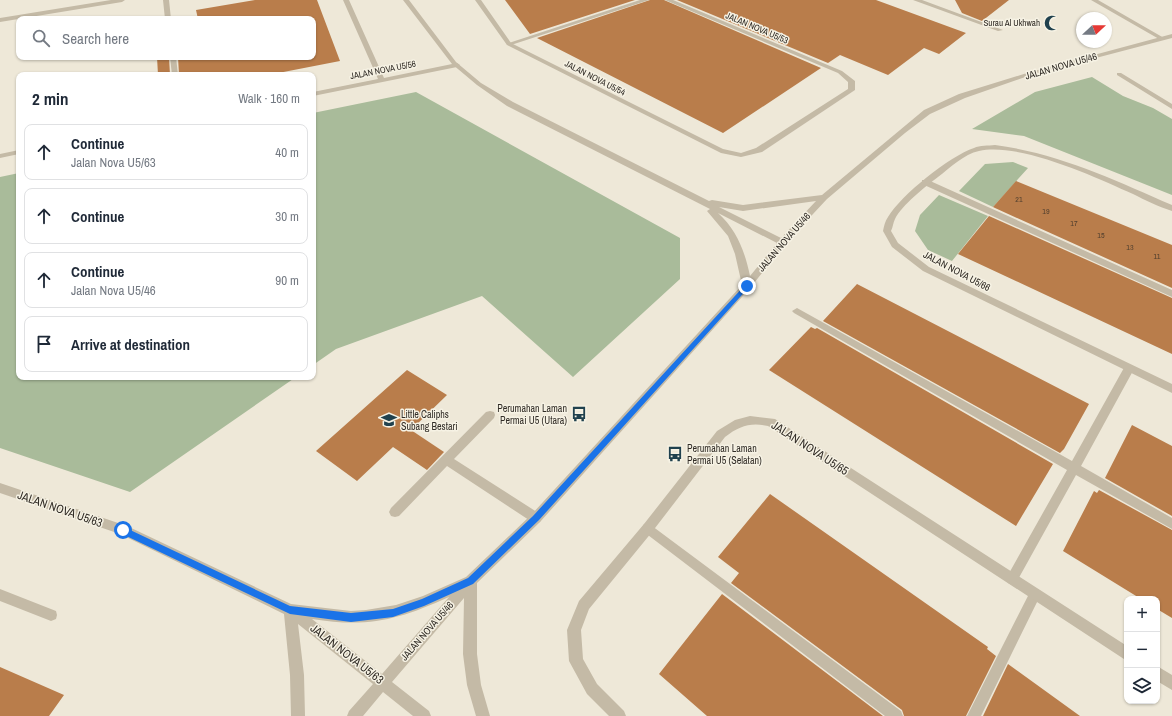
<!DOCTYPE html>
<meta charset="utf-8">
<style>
body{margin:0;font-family:"Archivo Narrow",sans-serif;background:#f6f6f7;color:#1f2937}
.controls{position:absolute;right:12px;bottom:12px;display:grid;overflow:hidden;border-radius:8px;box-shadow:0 1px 3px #0004}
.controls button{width:36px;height:36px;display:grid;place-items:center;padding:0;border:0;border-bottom:1px solid #e0e1e3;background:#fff;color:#1f2937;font:20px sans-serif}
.compass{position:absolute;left:1076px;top:12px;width:36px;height:36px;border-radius:50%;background:#fff;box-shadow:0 1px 3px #0004;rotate:68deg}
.stop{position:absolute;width:12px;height:12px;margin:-9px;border:3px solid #1a73e8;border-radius:50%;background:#fff}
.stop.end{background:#1a73e8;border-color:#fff;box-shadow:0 1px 4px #0008}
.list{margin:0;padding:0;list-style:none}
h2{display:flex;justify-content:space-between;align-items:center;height:52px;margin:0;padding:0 16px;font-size:17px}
h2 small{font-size:13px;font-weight:400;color:#747a83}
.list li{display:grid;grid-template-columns:26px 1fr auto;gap:12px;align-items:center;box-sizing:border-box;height:56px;margin:0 8px 8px;padding:0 8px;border:1px solid #e0e1e3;border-radius:8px}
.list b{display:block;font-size:15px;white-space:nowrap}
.list p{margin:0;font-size:13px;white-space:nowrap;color:#747a83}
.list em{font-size:13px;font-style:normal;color:#747a83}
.icon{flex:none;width:22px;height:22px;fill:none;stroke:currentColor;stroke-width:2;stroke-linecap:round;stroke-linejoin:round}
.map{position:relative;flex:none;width:1172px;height:716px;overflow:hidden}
.search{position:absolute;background:#fff;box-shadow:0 1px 3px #0004;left:16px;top:16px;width:300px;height:44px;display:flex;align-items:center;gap:10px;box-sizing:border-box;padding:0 14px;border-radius:8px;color:#747a83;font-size:15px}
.panel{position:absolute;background:#fff;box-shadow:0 1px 3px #0004;left:16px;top:72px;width:300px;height:308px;border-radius:8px}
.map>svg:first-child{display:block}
</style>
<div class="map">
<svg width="1172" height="716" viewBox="0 0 1172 716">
<rect width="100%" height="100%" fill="#eee8d8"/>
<path fill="#a9bb9a" d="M1092,77L1123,96L1153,108L1172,119V195L1024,136L972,129L1035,92Z
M416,92L680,238V279L573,377L482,296L336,349L313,365V113Z
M1013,162L1028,168L993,207L959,191L985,164Z
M19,173V377H296L130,492L0,448V177Z
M939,195L988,216L952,261L928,250L915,231L920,215Z"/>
<path fill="#b97d4b" d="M255,0H317L340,61L268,75H179L178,57H313V19H198L196,10Z
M505,0H635L530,34Z
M650,0H664L821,68L723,133L537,38Z
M677,0H876L966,33L939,54L924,48L888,75L840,55L828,63Z
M955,0H1009L982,21L962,13Z
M157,57H169L170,75H158Z
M1016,181L1172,245V288L995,208L993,207Z
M989,216L1172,298V354L958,254Z
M857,284L1089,404L1064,449L1060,453L823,321Z
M811,327L815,329L817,328L1053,464L1016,526L769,370Z
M407,370L447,395L411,430L444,452L427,470L393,447L357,481L316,451Z
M1132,425L1172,446V516L1105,478Z
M1099,490L1172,530V618L1157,609V599H1141L1063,551L1094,491L1097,493Z
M770,494L988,647L987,649L996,656L966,716H904L902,710L731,583L739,573L718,557Z
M722,594L883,716H707L659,674Z
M1008,664L1080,716H983Z
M0,667L64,695L49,716H0Z"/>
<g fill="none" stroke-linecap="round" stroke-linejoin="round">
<path fill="#c4baa6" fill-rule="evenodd" d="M640,0H649L511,45L506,44Z
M922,180H928L1172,290V297L922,184Z
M797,308L1072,461L1125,366H1133L1134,369L1081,466L1172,518V529L1076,475L1016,583L1012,585L1008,583L1006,579L1008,575L1067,470L794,313L792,311Z
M490,411L494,412L495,415L494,418L454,459L540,514L542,518L540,522L536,523L532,522L447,466L399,516L395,517L391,516L389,512L391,508L486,412Z
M648,523L901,711L903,716H885L644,532L642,528L644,524Z
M1035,588L1039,590L1041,594L981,716H967L1031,590Z"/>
<path fill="#c4baa6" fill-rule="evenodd" d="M111,0H125L122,2L0,22V18Z
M163,0H169L171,19H165Z
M343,0H349L384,78L457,63L460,65L457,67L313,96V92L378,79Z
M475,0H481L511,43L723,149L741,153L756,148L848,89V82L838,73L665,0H673L842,71L855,81V90L762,152L741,157L721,153L507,45Z
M913,0H922L1003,30L998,31Z
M1091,0H1098L1164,38L1159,39Z
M170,57H176L178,75H172Z
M1117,73H1121L1172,104V109L1117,75Z
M995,145C1058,153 1115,180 1172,205V211C1159,207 1145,200 1133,194C1095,177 1020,142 979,151C964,154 950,168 938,177C925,187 902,205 895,219C893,223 893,227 891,231L898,243L929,267L1172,384V393L923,271L892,247L883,231C884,226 885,221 888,217C901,195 950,156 974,148C980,145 988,146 995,145Z
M19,150V154L0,158V154Z
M750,416L775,419L1127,646V661L768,426C751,422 739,426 725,437L652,532L589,609L581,630L583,659L597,684L624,711L626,716H609L587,694L569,661L567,630L579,601L644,524L717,431L735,420Z
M0,589L56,611L57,615L56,619L51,621L0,601Z
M1157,666L1172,675V690L1157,681Z"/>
<path fill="#c4baa6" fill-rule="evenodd" d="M403,0H409L456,62L481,83L513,102L709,201L712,200L743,205L822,195L924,110L959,94L1027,73L1172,34V38L1031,75L965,98L930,114L905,133L827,199L785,244L750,288L540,522L477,583V654L481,685L490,716H476L467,685L463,654L464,598L392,682L429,711L431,716H413L383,692L363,716H347L349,711L373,684L298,624L304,675L305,716H291L290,675L284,614L120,534L0,493V483L127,526L291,604L351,611L366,610L396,605L423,596L466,577L532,514L742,285L735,254L728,236L707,211L710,209L507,106L477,85L452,64ZM816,201L781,238L719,207L743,211ZM718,213L777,243L750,276C745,252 737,230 718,213ZM449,597L382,674L312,619C368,628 398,620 449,597Z"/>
</g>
<path fill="#1a73e8" d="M745,285L750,286L539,520L473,584L424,606L393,617L351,622L290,614L120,533L119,530L123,527L126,528L290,606L351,613L393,609L422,599L468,578L533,516Z"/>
<defs>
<symbol id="mosque-bare" viewBox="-9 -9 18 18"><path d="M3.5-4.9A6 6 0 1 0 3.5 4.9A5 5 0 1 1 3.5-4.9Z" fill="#20414e" stroke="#f6f2e4" stroke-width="2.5" paint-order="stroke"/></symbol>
<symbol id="bus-bare" viewBox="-9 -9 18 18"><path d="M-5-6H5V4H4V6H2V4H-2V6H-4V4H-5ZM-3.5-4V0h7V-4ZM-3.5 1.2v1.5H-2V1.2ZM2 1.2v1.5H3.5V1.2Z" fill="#20414e" stroke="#f6f2e4" stroke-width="2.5" paint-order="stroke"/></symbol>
<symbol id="school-bare" viewBox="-9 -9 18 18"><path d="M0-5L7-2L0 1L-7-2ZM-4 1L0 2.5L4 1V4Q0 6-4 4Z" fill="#20414e" stroke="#f6f2e4" stroke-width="2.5" paint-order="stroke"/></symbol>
</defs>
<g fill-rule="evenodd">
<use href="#mosque-bare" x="1041" y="12" width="22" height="22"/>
<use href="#bus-bare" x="568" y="403" width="22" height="22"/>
<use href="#school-bare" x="378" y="409" width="22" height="22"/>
<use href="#bus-bare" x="664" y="443" width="22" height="22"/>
</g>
<g text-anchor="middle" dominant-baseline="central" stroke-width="3" stroke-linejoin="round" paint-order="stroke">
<g font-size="8" fill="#53402f">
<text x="1019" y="199">21</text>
<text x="1046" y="211">19</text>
<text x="1074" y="223">17</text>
<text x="1101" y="235">15</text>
<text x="1130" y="247">13</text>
<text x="1157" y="256">11</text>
</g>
<g font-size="9" fill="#312c26" stroke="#f6f2e4" text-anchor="end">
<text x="1040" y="23">Surau Al Ukhwah</text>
</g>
<g font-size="9" fill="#312c26" stroke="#f6f2e4">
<text transform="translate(757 28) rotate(23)">JALAN NOVA U5/53</text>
<text transform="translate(383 70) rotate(-11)">JALAN NOVA U5/56</text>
<text transform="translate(595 78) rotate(27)">JALAN NOVA U5/54</text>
</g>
<g font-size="10" fill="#312c26" stroke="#f6f2e4">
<text transform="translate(1061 66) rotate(-16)">JALAN NOVA U5/46</text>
<text transform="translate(784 242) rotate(-49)">JALAN NOVA U5/46</text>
<text transform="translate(957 271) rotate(28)">JALAN NOVA U5/66</text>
<text transform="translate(427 631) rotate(-49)">JALAN NOVA U5/46</text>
</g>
<g font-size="10" fill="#312c26" stroke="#f6f2e4" text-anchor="start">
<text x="567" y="408" text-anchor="end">Perumahan Laman<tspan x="567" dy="12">Permai U5 (Utara)</tspan></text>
<text x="401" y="414">Little Caliphs<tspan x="401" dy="12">Subang Bestari</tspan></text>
<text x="687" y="448">Perumahan Laman<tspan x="687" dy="12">Permai U5 (Selatan)</tspan></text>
</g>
<g font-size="12" fill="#312c26" stroke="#f6f2e4">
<text transform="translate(810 448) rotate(33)">JALAN NOVA U5/65</text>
<text transform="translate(60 509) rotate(19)">JALAN NOVA U5/63</text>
<text transform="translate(347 654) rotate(38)">JALAN NOVA U5/63</text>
</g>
</g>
</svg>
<div class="controls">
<button>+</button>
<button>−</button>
<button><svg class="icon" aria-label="layers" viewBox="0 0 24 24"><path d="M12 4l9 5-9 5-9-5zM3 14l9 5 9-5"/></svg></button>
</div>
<svg class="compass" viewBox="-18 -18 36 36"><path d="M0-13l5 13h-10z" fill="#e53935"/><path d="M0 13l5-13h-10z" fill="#747a83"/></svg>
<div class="stop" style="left:123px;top:530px"></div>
<div class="stop end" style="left:747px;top:286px"></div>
<div class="search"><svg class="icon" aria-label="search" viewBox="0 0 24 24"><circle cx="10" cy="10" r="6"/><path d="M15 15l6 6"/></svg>Search here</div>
<section class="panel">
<h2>2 min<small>Walk · 160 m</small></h2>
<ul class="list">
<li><svg class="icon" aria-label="ahead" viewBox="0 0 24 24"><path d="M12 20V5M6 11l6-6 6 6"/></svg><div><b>Continue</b><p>Jalan Nova U5/63</p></div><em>40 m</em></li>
<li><svg class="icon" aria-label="ahead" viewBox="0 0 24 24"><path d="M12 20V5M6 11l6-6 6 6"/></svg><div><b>Continue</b></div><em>30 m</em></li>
<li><svg class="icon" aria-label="ahead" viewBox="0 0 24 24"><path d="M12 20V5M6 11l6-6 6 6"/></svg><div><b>Continue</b><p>Jalan Nova U5/46</p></div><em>90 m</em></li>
<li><svg class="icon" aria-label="arrive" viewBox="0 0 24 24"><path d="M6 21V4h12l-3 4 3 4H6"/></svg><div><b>Arrive at destination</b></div></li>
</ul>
</section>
</div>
